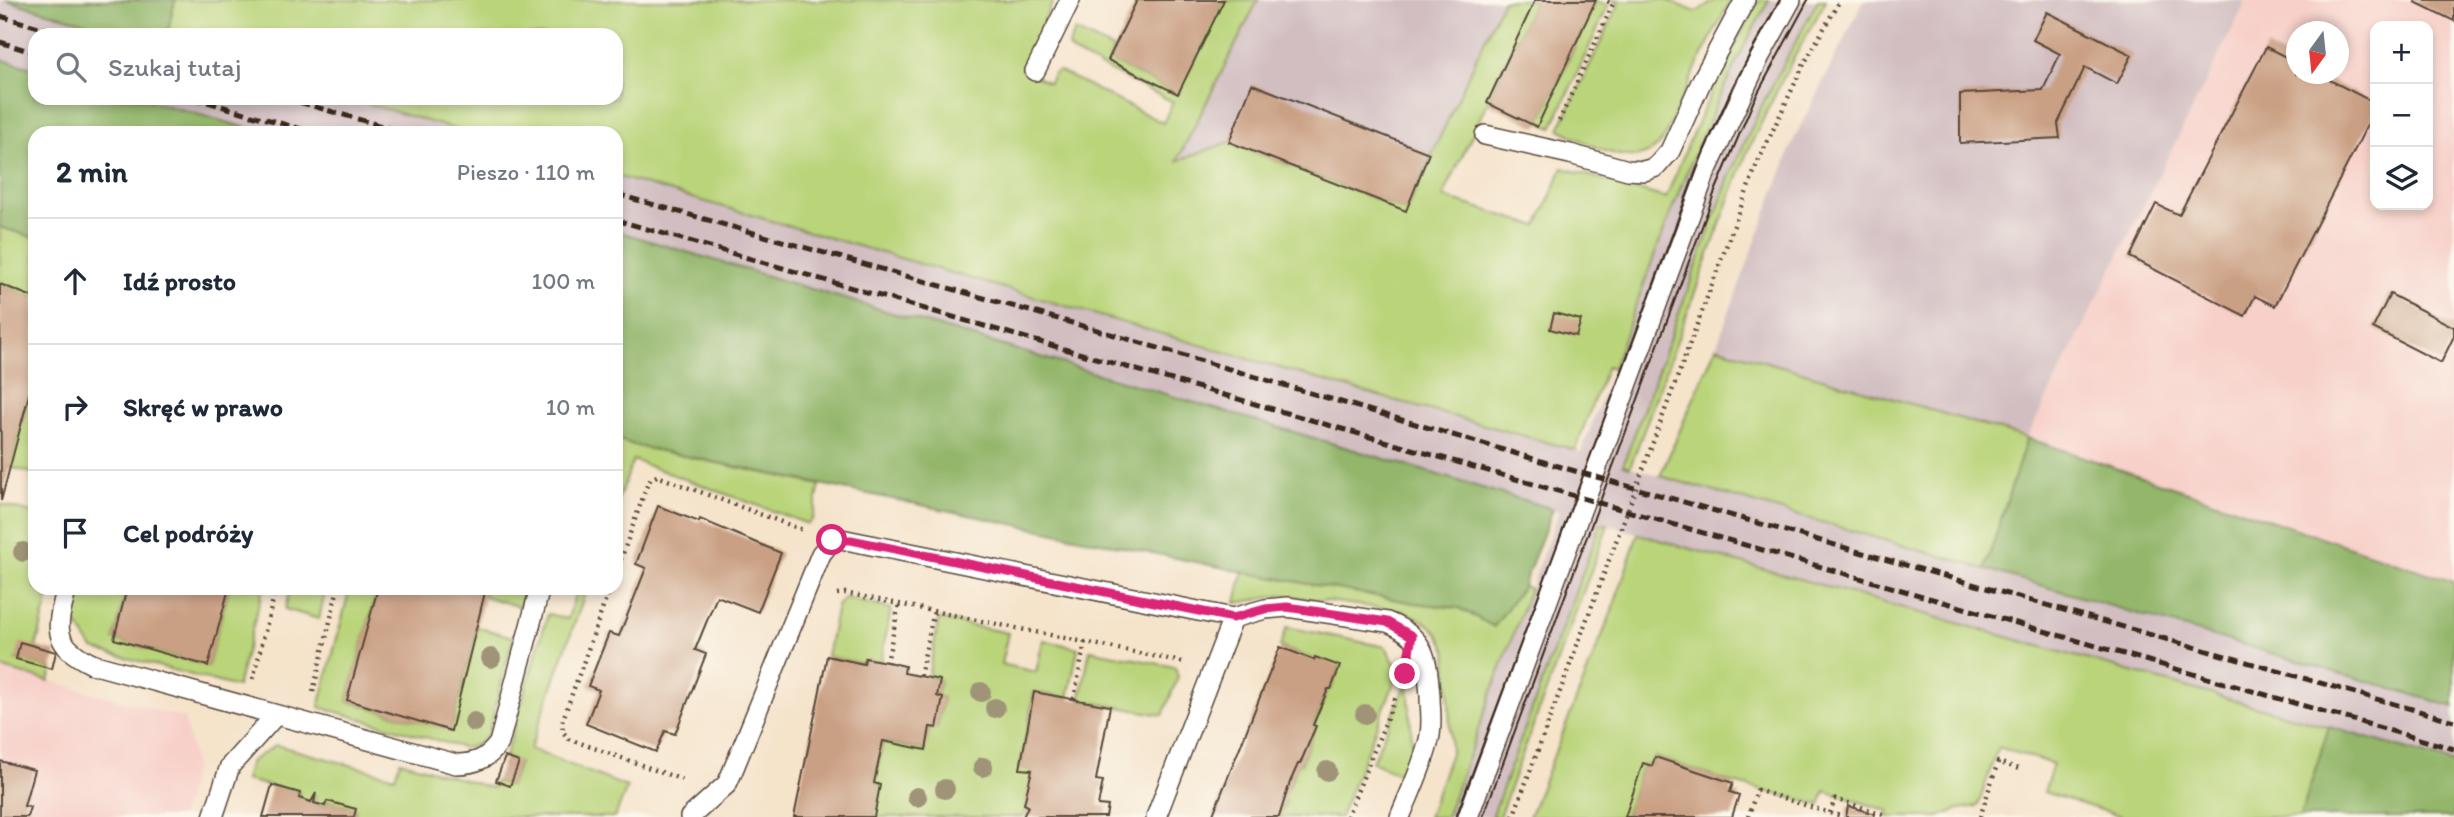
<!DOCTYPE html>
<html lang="pl">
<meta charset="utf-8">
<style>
body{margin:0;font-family:Itim,sans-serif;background:#f2f2f3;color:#1f2937}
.controls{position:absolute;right:21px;top:21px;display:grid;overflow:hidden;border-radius:14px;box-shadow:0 4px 10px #0003}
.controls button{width:63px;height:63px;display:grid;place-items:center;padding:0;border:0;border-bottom:2px solid #e0e1e3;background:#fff;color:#1f2937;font:35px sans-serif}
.compass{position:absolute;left:2286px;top:21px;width:63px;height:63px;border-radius:50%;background:#fff;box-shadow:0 4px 10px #0003;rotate:195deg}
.stop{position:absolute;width:21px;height:21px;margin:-16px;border:5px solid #db2777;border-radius:50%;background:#fff}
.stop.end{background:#db2777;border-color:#fff;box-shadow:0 2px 7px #0008}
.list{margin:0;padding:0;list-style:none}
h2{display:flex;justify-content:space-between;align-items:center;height:91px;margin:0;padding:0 28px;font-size:30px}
h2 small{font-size:23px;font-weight:400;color:#747a83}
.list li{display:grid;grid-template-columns:46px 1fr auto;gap:21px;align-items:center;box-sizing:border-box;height:126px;padding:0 28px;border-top:2px solid #e0e1e3}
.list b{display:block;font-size:26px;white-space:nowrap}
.list em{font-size:23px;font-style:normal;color:#747a83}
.icon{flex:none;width:38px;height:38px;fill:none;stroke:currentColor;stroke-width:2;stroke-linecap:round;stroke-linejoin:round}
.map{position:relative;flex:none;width:2454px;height:817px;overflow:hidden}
.search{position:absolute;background:#fff;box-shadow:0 4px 10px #0003;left:28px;top:28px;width:595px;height:77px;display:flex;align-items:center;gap:18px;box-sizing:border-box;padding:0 24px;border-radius:21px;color:#747a83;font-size:26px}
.panel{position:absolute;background:#fff;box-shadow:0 4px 10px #0003;left:28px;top:126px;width:595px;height:469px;border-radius:21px}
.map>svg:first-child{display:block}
</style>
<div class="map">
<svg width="2454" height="817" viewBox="0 0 2454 817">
<rect width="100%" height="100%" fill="#fbf7ec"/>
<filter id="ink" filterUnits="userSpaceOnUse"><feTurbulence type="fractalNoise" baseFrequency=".0143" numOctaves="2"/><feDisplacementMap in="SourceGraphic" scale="14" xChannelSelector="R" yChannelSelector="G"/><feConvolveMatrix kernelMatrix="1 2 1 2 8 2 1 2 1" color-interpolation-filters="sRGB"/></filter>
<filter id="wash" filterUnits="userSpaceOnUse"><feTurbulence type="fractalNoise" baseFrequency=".00686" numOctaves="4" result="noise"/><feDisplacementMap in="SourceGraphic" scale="28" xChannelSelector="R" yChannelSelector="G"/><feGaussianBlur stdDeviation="1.57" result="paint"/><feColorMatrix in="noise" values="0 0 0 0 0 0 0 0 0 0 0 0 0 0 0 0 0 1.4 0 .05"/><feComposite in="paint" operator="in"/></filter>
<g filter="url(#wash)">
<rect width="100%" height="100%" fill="#f5e3ca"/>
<path fill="#f7d0c9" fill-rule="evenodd" d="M2247,0H2454V582L2027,438ZM2375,26H2428V205H2375ZM2296,32H2338V74H2296Z
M0,667L184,718L195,766L181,817H0Z"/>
<path fill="#d2bec1" d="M0,0H5L130,35H35V69L0,59Z
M1258,0H1503L1406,211L1229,142L1176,162Z
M1769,0H1818L1764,101L1730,175L1624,465L2454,707V763L1601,523L1492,817H1446L1559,511L616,231V176L1349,388L1581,452L1696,147L1721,92Z
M1864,0H2247L2027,438L1716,347L1795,137Z
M140,98H348L468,133H265Z"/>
<path fill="#bad47a" stroke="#7a7f4c" stroke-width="2" d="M175,0H1054L1021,69L1049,83L1053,74L1059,71L1163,123L1173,102L1072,52L1068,47L1075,31L1113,49L1109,60L1177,94L1224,0H1258L1177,161L1229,142L1406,211L1503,0H1535L1443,197L1537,226L1563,168L1666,198C1693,129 1723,64 1759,0H1769C1703,117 1659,242 1613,368L1607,366L1575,450L1349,388L616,176V133H468L348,98H616V35H167Z
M1613,0H1666L1696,12L1716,0H1731L1699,61L1664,138C1639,177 1591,144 1559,129L1619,4Z
M1818,0H1826L1786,72L1747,152L1630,467L1623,465L1730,175L1764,101Z
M1596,1L1608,6L1552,128L1539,122Z
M0,227L35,238V298L0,284Z
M1716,347L2027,438L1985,569L1660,476Z
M35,372V474L10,467Z
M616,439L637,446L820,485L813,518L808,524L633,460L616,506Z
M0,504L35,514V588H51L36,647L16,659L52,669L49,681L0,667Z
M1601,523L1608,525L1499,817H1492Z
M1638,534L2329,727L2300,817H2123L2044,792L2053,764L1998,747L1978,806L1959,809L1939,817H1887L1889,811L1825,791L1820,805L1733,783L1655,757L1652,766L1643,764L1625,817H1529L1612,611Z
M1243,572L1415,603L1459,608L1494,626L1523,586L1530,589L1446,817H1428L1451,753L1447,651C1439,628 1424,619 1402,611L1283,595L1236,603Z
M81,588H127L114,639L208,666L229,588H263L237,687L93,649L73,619Z
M290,588H326L319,619L285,609Z
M350,588H378L347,701L451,730L477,627L513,637L488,735C481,743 475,746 464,748L319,707Z
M486,588H525L520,607L484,596Z
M577,588H587L530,749L627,787L615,817H354L356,809L327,801L325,806L314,803L315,797L311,802L299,798L300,793L245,780L250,762L276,745L395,777L400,761L492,788L496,781L510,786L519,763L505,757L548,614L568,619Z
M845,598L891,609L881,661L864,664L827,656L837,606Z
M939,619L1008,633L1001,664L1036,672L1043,640L1078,648L1068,698L1034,692L1020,768L1032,770L1028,806L1023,817H874L880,785L874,783L883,742L925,750L930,727L937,728L943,698L937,696L940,680L928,677Z
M1287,627L1386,647L1399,671L1340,817H1279L1286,802L1283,800L1298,764H1301L1315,727L1313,725L1328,689H1331L1340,667L1314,660L1280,647Z
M1090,650L1175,667L1178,677L1163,715L1080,700Z
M1408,681L1412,745L1403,776L1372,762Z"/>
<path fill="#93b66a" stroke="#677044" stroke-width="2" d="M5,0H175L167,35H130Z
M0,59L35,69V98H140L265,133H35V238L0,227Z
M616,231L1553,509L1523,586L1494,627L1459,608L1415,603L1243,572L637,446L616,439Z
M2027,438L2454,582V707L1985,569Z
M2329,727L2454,763V817H2300Z"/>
<g id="blocks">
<path fill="#caa084" d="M1137,0H1224L1178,94L1108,60Z
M1535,0H1596L1537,127L1487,103Z
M2416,0H2454V21L2415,2Z
M2047,12L2132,55L2117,84L2085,67L2058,123L2060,138L1960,143V94L2043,90L2060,54L2033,40Z
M2266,47L2296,62V74H2318L2375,103V110L2275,306L2255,296L2245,316L2130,257L2156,204L2179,215Z
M1252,84L1429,153L1406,211L1229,142Z
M0,284L35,298V372L1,501Z
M2390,294L2454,327V336L2441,363L2373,328Z
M1554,313L1581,320L1576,336L1550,329Z
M658,506L699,522L700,519L781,553L758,612L717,596L695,650L706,654L675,734L665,731L656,752L586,724L599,690L588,686L609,633L619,636L646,568L636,564Z
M127,588H229L208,666L114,639Z
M378,588H486L451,731L347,700Z
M20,642L56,652L52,669L16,659Z
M1280,647L1314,660L1315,657L1340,666L1331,689H1328L1313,725L1316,726L1300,764H1298L1290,782L1279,817H1212Z
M827,656L864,664L865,658L892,663L905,666L904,673L940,680L937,696L943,698L937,728L930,727L926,750L883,741L874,783L880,785L874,817H794Z
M1034,692L1110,706L1096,780L1103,781L1098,805L1108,806L1106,817H1023L1028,806L1024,804L1032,770L1020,769Z
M505,757L519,762L510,786L496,781Z
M1655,757L1733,783L1730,792L1739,795L1732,817H1625L1643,763L1652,766Z
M0,761L34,770L24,806L30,807L27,817H0Z
M272,785L300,793L299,798L311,802L316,793L314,803L325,806L327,801L356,809L354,817H263Z
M1848,806L1875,814L1874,817H1846Z"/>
</g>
</g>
<g filter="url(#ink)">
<use href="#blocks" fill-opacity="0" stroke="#574638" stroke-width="2"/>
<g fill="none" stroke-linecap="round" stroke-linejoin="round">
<defs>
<path id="lane" d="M1035,71L1070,0
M1485,135L1570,154L1628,170L1644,171L1656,167L1670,151L1702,80L1745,0
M67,588C56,628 51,644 92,664L456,764C475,764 488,759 499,743L540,588
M213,817L230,766L275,716
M690,817L727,784L731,775L821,554L832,540L841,539L1233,618L1265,609L1287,607L1387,622C1426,637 1427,658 1430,696C1430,710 1433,725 1429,740C1423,766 1410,792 1400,817
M1156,817L1233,618
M1468,817L1705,174L1759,58L1791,0"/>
</defs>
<use href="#lane" stroke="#574638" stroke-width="22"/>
<path stroke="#574638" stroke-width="4.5" stroke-dasharray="2 5" stroke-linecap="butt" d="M1559,121L1613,4L1604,0
M616,573L648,483L651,479L657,476L803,530
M610,588L562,722L563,732L569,739L683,780
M837,594L845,593L1182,662
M887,663L899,604
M920,676L934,611
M253,679L276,588
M313,692L338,588
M1074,699L1085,642
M1830,813L1844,817
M1347,817L1397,694
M1513,817L1757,164L1804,64L1840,0
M1748,817L1757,790L1830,813L1835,799L1883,814L1882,817
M1980,817L1998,762L2019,769"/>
<use href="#lane" stroke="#fff" stroke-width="19"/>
<path stroke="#3b2a1e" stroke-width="2" d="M1456,817L1704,151L1733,86L1780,0
M1483,817L1714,194L1754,100L1808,0"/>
<path stroke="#3b2a1e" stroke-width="5" stroke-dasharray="10 5" stroke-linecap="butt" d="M0,16L67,35
M0,42L35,53
M193,98L315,133
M285,98L406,133
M616,194L1104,332L1568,469L2454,721
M616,220L2454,749"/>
</g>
<g fill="#a09478">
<circle cx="23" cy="552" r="10"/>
<circle cx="491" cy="658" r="10"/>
<circle cx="981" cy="692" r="10"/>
<circle cx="995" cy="708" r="10"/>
<circle cx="1365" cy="714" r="10"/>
<circle cx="474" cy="722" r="10"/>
<circle cx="983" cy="767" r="10"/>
<circle cx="1327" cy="771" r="10"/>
<circle cx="945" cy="789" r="10"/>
<circle cx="917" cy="797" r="10"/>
</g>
</g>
<g fill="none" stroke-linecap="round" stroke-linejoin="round" filter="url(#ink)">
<path stroke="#db2777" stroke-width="9" d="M832,540H851L1233,618L1265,609L1287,607L1387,622L1412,636L1405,674"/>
</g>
</svg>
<div class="controls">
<button>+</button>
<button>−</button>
<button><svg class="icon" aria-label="layers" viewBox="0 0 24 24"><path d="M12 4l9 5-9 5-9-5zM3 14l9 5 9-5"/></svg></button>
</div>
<svg class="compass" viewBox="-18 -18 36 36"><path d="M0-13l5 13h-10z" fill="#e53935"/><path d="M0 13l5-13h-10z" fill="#747a83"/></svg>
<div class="stop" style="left:832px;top:540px"></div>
<div class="stop end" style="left:1405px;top:674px"></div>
<div class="search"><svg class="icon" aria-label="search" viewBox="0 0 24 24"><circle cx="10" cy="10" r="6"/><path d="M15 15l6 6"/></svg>Szukaj tutaj</div>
<section class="panel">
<h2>2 min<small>Pieszo · 110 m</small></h2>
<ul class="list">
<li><svg class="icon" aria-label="ahead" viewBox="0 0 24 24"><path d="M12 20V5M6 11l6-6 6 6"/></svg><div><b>Idź prosto</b></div><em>100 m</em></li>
<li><svg class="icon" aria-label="right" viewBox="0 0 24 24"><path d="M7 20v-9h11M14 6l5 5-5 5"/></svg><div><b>Skręć w prawo</b></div><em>10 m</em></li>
<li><svg class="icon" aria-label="arrive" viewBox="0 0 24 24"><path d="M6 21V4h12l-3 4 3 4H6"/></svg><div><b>Cel podróży</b></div></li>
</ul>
</section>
</div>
